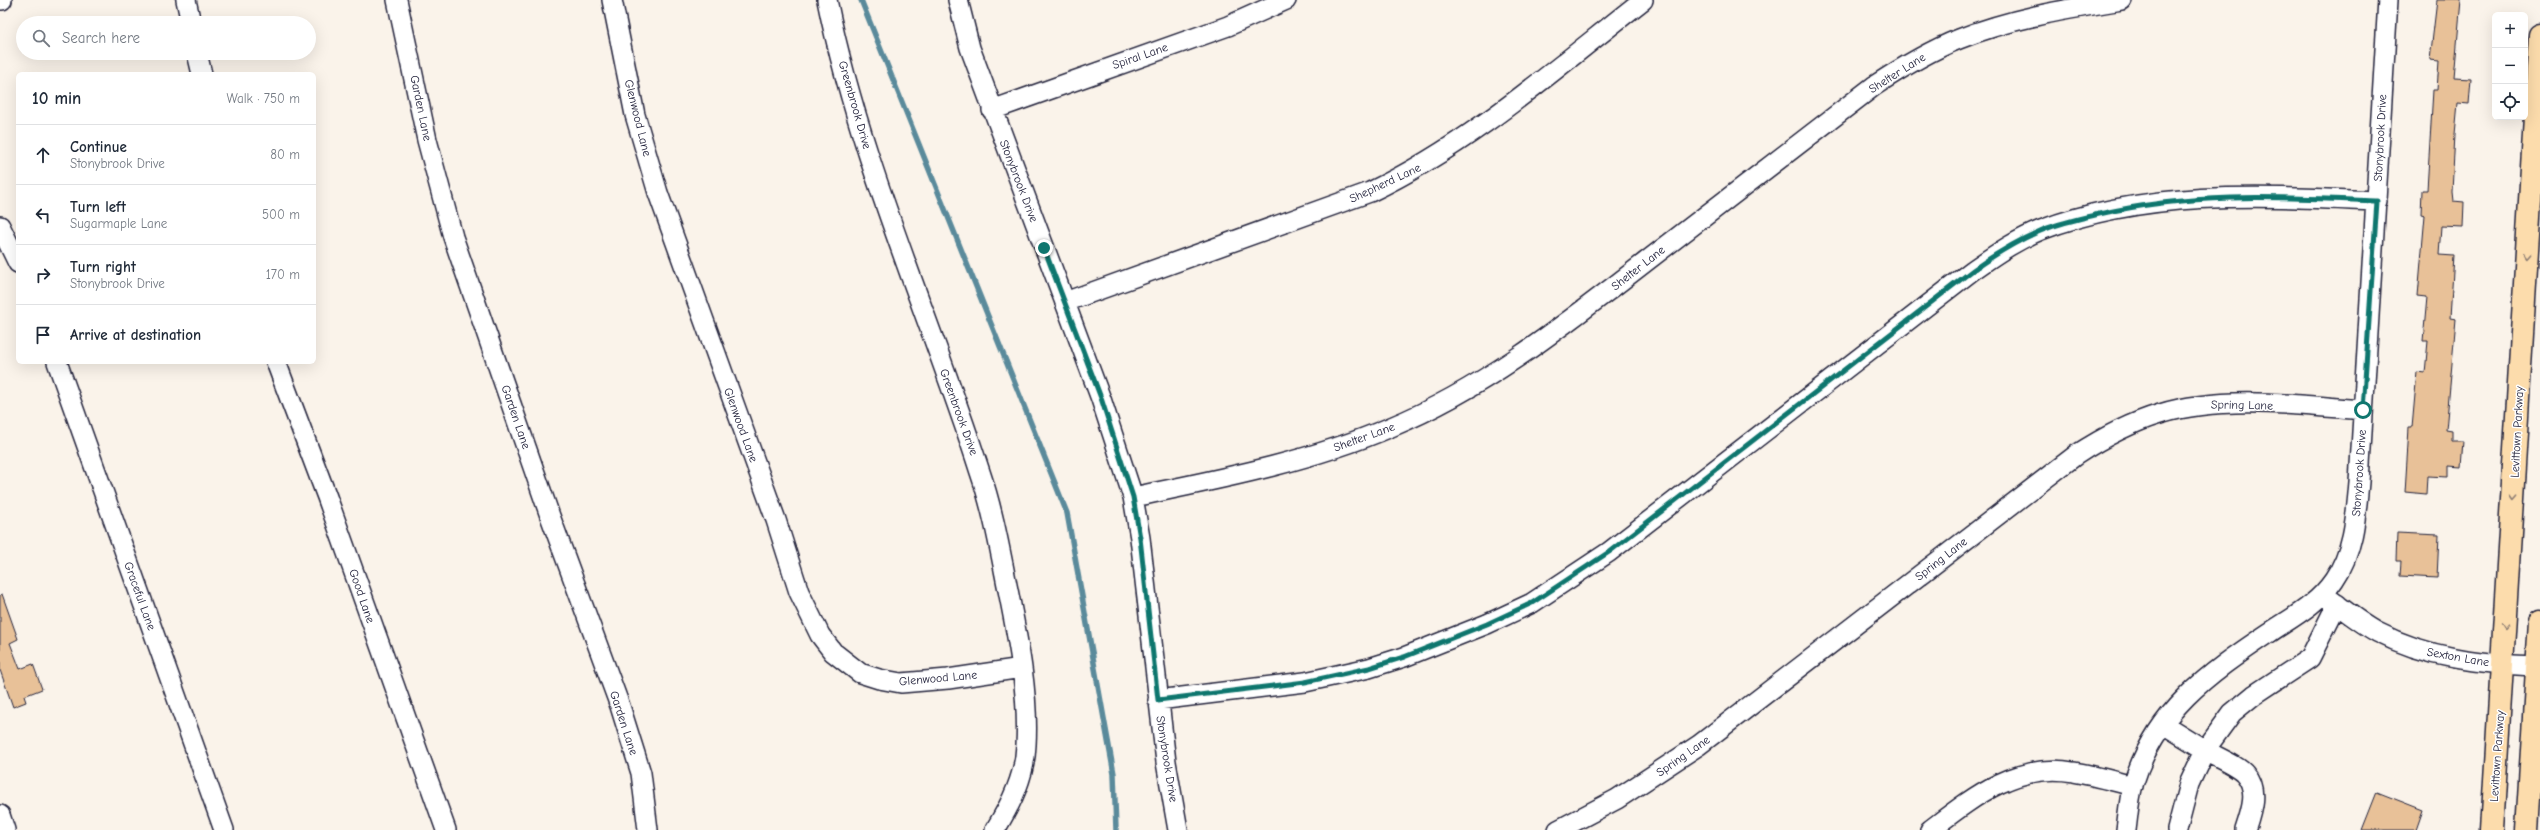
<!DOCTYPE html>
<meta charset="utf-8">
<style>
body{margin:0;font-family:"Comic Neue",sans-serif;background:#f6f6f7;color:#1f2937}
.controls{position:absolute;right:12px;top:12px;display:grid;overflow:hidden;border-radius:6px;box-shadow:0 4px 16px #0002}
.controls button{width:36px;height:36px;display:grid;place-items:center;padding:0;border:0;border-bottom:1px solid #e0e1e3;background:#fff;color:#1f2937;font:20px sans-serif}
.stop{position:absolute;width:12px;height:12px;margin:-9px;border:3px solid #0f766e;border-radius:50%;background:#fff}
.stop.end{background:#0f766e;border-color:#fff;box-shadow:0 1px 4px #0008}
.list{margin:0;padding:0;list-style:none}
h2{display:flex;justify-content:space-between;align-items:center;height:52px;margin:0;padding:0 16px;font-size:17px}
h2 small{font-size:13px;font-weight:400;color:#747a83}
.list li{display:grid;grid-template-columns:26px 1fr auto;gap:12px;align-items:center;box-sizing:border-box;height:60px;padding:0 16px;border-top:1px solid #e0e1e3}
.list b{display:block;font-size:15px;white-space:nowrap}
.list p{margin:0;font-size:13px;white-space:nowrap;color:#747a83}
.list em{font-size:13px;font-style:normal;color:#747a83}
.icon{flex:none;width:22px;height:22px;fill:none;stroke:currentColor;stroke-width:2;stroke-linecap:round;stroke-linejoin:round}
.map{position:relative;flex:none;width:2540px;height:830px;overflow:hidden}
.search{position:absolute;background:#fff;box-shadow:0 4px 16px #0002;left:16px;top:16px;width:300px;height:44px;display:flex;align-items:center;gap:10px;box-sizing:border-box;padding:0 14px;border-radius:22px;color:#747a83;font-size:15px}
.panel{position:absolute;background:#fff;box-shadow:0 4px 16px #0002;left:16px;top:72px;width:300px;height:292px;border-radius:6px}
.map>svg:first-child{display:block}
</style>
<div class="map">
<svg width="2540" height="830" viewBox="0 0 2540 830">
<rect width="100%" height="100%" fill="#faf3ea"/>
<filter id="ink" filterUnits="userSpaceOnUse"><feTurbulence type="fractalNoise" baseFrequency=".025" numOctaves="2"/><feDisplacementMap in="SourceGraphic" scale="8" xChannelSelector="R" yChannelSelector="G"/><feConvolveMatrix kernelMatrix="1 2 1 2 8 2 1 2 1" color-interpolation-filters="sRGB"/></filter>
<g filter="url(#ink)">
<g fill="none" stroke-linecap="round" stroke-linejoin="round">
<path stroke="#5a8a9b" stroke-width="5.5" d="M861,0L1067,513L1114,774L1116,830"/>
</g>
<path fill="#e8c198" stroke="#22223b" d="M2437,0H2461L2454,78L2471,79L2469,104L2458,103L2455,134L2452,192L2453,201L2464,202L2463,227L2441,226L2439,255L2454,256L2450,318L2456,319L2446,430L2452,431V441H2463L2461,467L2448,466V477L2427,476L2426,494L2405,492L2409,428H2412L2417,372L2425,373L2428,341H2423L2427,297L2418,296L2425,215L2421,214L2422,190H2427L2433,90H2437L2439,61L2430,60Z
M2397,533L2439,535L2437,578L2400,576L2401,561H2396Z
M2,594L18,639L10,643L20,669L33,664L42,689L24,696L26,702L13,707L0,670V595Z
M2377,792L2423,810L2416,830H2362Z"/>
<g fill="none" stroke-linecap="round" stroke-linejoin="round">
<defs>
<path id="minor" d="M0,0H2
M186,0L191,23
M397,0L427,140L453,237L550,516L620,706L641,773L648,830
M612,0L635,115L658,193L776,520L799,592L820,635L833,652L860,673L879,679L901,683L948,679L1022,668
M827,0C860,162 929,314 980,472C993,510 1000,550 1008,590C1018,640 1029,694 1026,745C1025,776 1011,804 995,830
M958,0L970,48L1101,399L1133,497L1140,538L1166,762L1178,830
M197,53L202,74
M992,110L1228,26L1286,0
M0,226L18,263
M1065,302L1370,192C1471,144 1556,68 1643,0
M57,362L224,830
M276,362L327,497L446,830
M1133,497C1220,479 1309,462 1391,427C1486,388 1568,322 1648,260C1723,202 1799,144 1874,86C1901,68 1929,51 1959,39C2011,18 2068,9 2122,0
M2327,597C2343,609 2359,622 2377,632C2427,658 2482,664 2537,666
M1158,700L1305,682L1369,668L1404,657L1487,624L1532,603L1609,552L1973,270C1995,255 2016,240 2041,230C2149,189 2264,196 2377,201
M2163,724L2205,750L2232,713L2254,695L2310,658L2337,604
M0,815L5,830
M1558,830L1617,799L1699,745L2076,455C2102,438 2130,423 2160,414C2223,395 2298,405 2363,410
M1930,830C1972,798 2016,762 2073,772C2093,775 2113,781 2133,786
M2126,830C2128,815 2129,799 2133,785C2155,711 2208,674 2269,633C2293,617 2317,605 2334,580C2354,551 2356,516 2359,482L2388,0
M2177,830L2189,784L2205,750C2215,756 2239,766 2245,774C2259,790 2251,812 2245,830"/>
<path id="major" d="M2492,830L2540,35
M2527,830L2540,621"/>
</defs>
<use href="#minor" stroke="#22223b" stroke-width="22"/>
<use href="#major" stroke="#22223b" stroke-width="25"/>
<use href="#minor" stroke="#fff" stroke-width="19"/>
<use href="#major" stroke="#fcdcac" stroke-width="22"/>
</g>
<defs><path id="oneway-chevron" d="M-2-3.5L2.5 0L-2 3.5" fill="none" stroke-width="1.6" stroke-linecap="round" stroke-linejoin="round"/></defs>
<g stroke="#8f7f74">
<use href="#oneway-chevron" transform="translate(2527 255) rotate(93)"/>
<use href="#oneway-chevron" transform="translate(2513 497) rotate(93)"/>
<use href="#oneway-chevron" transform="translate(2505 626) rotate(93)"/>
</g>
</g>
<g fill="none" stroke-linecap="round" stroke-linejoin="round" filter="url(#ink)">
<path stroke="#0f766e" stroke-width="5" d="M1044,248L1101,398L1133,497L1140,538L1158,700L1305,682L1369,668L1404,657L1487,624L1532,603L1609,552L1973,270C1994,255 2015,242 2038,232C2058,223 2079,219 2099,214C2193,192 2282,197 2377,201L2363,410"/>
</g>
<g text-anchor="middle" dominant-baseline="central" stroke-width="3" stroke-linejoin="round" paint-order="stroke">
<g font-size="12" fill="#22223b" stroke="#fff">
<text transform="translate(1140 56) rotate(-19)">Spiral Lane</text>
<text transform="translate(1897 73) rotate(-32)">Shelter Lane</text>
<text transform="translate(855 105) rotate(74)">Greenbrook Drive</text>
<text transform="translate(421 108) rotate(78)">Garden Lane</text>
<text transform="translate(638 118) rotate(76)">Glenwood Lane</text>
<text transform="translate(2380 138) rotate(-87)">Stonybrook Drive</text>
<text transform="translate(1019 181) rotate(69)">Stonybrook Drive</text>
<text transform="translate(1385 183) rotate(-25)">Shepherd Lane</text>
<text transform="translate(1638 268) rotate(-38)">Shelter Lane</text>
<text transform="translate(2242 405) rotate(1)">Spring Lane</text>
<text transform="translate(959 412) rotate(70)">Greenbrook Drive</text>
<text transform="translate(516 417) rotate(71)">Garden Lane</text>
<text transform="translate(741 425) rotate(70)">Glenwood Lane</text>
<text transform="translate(2517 432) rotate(-87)">Levittown Parkway</text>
<text transform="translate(1364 437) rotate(-20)">Shelter Lane</text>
<text transform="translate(2359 473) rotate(-86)">Stonybrook Drive</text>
<text transform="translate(1941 559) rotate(-38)">Spring Lane</text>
<text transform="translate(140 596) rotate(70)">Graceful Lane</text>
<text transform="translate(362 596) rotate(71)">Good Lane</text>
<text transform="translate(2458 657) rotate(10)">Sexton Lane</text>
<text transform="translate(938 678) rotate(-5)">Glenwood Lane</text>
<text transform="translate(624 723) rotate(72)">Garden Lane</text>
<text transform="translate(1683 756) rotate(-35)">Spring Lane</text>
<text transform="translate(2497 756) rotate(-86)">Levittown Parkway</text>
<text transform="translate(1167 759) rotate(81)">Stonybrook Drive</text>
</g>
</g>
</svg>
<div class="controls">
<button>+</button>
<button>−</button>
<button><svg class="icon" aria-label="locate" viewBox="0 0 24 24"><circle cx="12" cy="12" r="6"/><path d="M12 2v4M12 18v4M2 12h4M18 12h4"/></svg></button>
</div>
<div class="stop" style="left:2363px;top:410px"></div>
<div class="stop end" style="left:1044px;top:248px"></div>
<div class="search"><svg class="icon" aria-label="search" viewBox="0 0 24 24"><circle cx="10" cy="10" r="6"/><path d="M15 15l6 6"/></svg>Search here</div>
<section class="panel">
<h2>10 min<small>Walk · 750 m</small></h2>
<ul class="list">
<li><svg class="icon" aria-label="ahead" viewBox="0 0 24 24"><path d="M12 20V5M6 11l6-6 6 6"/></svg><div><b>Continue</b><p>Stonybrook Drive</p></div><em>80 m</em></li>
<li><svg class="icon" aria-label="left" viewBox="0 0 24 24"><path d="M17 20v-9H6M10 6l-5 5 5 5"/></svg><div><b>Turn left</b><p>Sugarmaple Lane</p></div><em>500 m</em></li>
<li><svg class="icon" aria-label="right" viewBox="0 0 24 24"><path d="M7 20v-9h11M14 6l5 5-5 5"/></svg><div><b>Turn right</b><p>Stonybrook Drive</p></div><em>170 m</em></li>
<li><svg class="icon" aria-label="arrive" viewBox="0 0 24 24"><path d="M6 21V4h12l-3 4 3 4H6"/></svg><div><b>Arrive at destination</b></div></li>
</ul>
</section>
</div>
